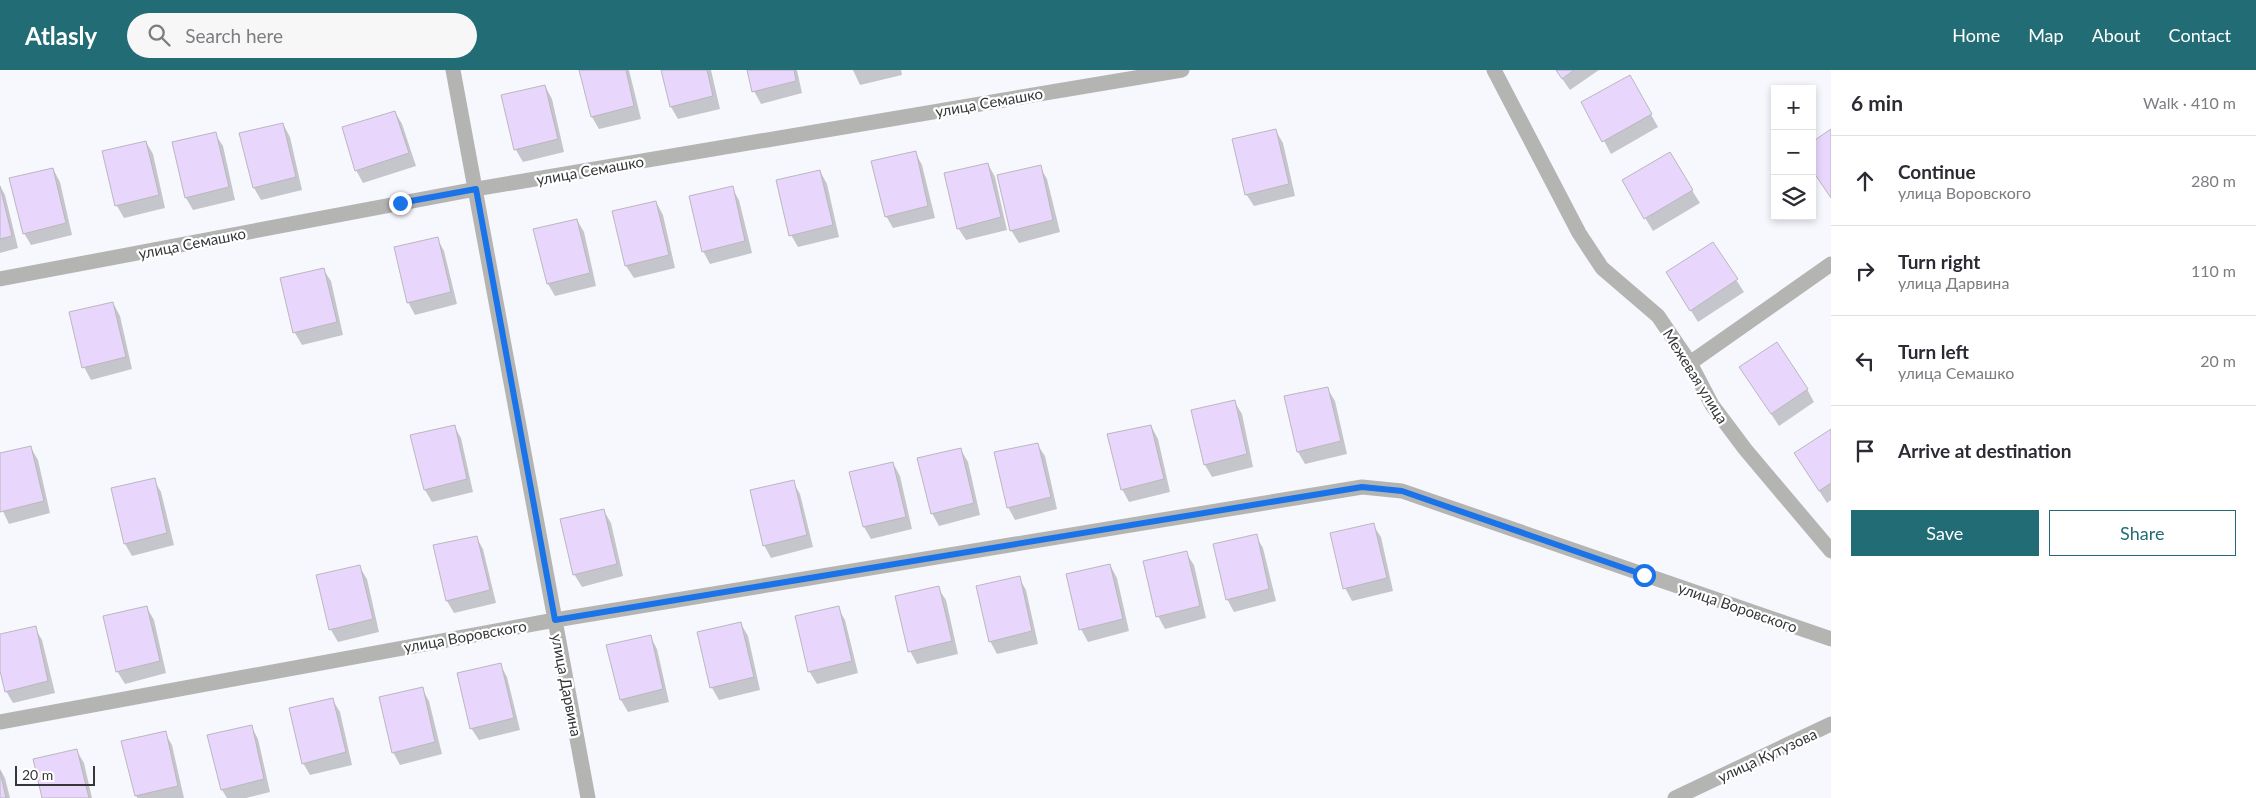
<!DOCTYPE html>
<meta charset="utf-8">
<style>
body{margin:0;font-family:Lato,sans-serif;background:#f7f7f7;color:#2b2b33}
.controls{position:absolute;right:15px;top:15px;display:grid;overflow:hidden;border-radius:0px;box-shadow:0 2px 8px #0003}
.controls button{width:45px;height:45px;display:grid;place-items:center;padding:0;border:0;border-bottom:1px solid #e1e1e2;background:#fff;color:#2b2b33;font:25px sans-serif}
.scale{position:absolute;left:15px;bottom:12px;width:80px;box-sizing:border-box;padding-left:5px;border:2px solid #353638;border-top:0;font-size:14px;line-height:18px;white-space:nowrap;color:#353638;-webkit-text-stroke:4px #fff;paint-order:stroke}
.stop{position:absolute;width:15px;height:15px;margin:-11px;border:4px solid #1a73e8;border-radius:50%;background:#fff}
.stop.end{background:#1a73e8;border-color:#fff;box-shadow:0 1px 5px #0008}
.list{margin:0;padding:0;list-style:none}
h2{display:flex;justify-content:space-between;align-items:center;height:65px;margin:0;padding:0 20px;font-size:21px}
h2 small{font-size:16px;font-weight:400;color:#7c7c81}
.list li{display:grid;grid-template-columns:32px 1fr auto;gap:15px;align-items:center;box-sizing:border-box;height:90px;padding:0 20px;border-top:1px solid #e1e1e2}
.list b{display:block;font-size:19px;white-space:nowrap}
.list p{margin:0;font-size:16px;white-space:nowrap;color:#7c7c81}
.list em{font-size:16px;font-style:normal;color:#7c7c81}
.actions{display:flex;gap:10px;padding:15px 20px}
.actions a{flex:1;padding:11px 0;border:1px solid #226c75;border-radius:0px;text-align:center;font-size:18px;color:#226c75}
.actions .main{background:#226c75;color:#fff}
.icon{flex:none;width:28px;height:28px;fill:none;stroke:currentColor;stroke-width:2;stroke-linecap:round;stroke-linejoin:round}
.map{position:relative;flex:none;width:1831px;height:728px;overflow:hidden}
header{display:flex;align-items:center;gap:30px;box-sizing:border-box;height:70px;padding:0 25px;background:#226c75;color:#fff}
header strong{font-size:24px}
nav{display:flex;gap:28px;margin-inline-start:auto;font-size:18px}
.search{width:350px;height:45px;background:#f7f7f7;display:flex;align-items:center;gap:12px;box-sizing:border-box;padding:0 18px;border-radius:28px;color:#7c7c81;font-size:19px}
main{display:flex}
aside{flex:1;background:#fff}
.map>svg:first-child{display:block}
</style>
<header>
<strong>Atlasly</strong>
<div class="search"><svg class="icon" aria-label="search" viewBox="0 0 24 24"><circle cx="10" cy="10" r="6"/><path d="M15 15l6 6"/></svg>Search here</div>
<nav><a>Home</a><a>Map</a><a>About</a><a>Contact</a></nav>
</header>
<main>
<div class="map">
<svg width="1831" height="728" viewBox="0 0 1831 728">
<rect width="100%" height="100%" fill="#f7f8fe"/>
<path fill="#0003" d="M581,0H629L641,49L599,59L592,47Z
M662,0H711L720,39L678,49L671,37Z
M748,0H797L802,23L761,34L754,21Z
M853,0H901L902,5L860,15Z
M1556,0H1599L1570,20Z
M1630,7L1658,57L1611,84L1583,32Z
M545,16L552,29L564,82L523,92L516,80L503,26Z
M395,42L402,54L416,96L363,113L356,100Z
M283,54L290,67L302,120L261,130L254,118Z
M1276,61L1283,73L1295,126L1254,136L1246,124Z
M215,64L223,76L235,130L193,140L186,128Z
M146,72L153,84L165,138L124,148L117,136L103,82Z
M915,82L922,95L935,148L893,158L886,146Z
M1669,84L1700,133L1653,161L1623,111Z
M988,94L995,107L1007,160L966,170L958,158Z
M1040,97L1047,109L1060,162L1019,173L1011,160Z
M53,99L60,112L72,165L31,175L24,163Z
M820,101L827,114L839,167L798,177L791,165Z
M0,116L5,125L18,178L0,183Z
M732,118L739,130L752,183L710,194L703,181Z
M656,132L663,145L675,198L634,208L626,196L614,142Z
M577,150L584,162L596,216L555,226L548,214Z
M437,168L444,181L457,234L415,245L408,232Z
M1713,174L1744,222L1698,252L1675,215Z
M323,199L331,211L343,265L302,275L295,263L281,208Z
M113,233L120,246L132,299L91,310L84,297Z
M1740,297L1807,319L1814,332L1779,356Z
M1327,318L1335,331L1347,384L1305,394L1298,382Z
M1234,331L1242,344L1253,397L1212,407L1205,395L1192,341Z
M454,356L461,368L473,422L432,432L425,420Z
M1151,356L1158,369L1170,422L1129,432L1122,419Z
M1831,361V430L1827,433L1803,396Z
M1037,374L1045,386L1057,439L1015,450L1008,437Z
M31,378L38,390L50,443L9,454L0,435V385Z
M961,380L968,392L980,445L939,456L932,443Z
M893,393L900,406L912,459L871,469L864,457Z
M154,410L161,422L174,475L132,486L125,474Z
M793,412L800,424L813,477L771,488L764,475Z
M604,441L611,453L623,506L582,517L574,504Z
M1373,455L1381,467L1393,521L1352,531L1345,518Z
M1256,466L1263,478L1276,531L1234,542L1227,529Z
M476,467L483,479L496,533L454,543L447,531Z
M1186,483L1194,495L1206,548L1165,559L1158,546Z
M1110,495L1117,508L1129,561L1088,572L1081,559Z
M359,496L367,509L379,562L338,572L331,560L317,506Z
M1019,508L1026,520L1038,574L997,584L990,571Z
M938,518L946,530L958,584L917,594L910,581Z
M147,538L154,550L166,603L125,614L117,601Z
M838,538L845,550L858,603L817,614L809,601Z
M741,554L748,566L760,620L719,630L712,618Z
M35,558L42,570L55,623L13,633L6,621L0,596V566Z
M650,566L657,579L669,632L628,642L621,630L608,576Z
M500,594L507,607L520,660L479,670L471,658Z
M422,619L429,631L442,684L400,695L393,682Z
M332,629L340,642L352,695L310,705L303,693Z
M251,656L258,669L270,722L246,728H227L222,720Z
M165,663L172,675L184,728H137L123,672Z
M77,681L84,693L92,728H44Z
M0,699L5,708L10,728H0Z"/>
<path fill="#e9d6fc" stroke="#bab7bd" d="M579,0H626L634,36L591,47Z
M661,0H707L713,26L670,37Z
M747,0H794L796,11L752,22Z
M1556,0H1574L1562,9Z
M1630,5L1652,44L1602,72L1581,32Z
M545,15L558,69L514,80L501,25Z
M395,41L409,83L355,101L342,57Z
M283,53L296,107L253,118L239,63Z
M1276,59L1289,114L1245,125L1232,69Z
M1831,59V128L1812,100V72Z
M216,62L229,117L185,128L172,72Z
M146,71L159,125L115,136L102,81Z
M916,81L928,136L885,147L871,91Z
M1670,82L1693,120L1644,149L1622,110Z
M988,93L1001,147L957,159L944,103Z
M1041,95L1053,150L1010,161L997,105Z
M53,98L66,153L23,164L9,108Z
M820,100L833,155L789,166L776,110Z
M0,116L12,166L0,169Z
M733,116L745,171L702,182L689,126Z
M656,131L669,185L625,196L612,141Z
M577,149L590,203L547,214L533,159Z
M438,167L451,222L407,233L394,177Z
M1713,172L1738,209L1690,241L1666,202Z
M324,198L337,252L293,263L280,208Z
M113,232L126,287L82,298L69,242Z
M1777,272L1808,319L1771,344L1739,297Z
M1328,317L1341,371L1297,382L1284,326Z
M1235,330L1247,384L1204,395L1191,340Z
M455,355L467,409L424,420L410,365Z
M1151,355L1164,409L1121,420L1107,364Z
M1831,359V413L1819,421L1794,383Z
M1038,373L1051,427L1007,438L994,382Z
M31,376L44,431L0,442V383Z
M961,378L974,433L931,444L917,388Z
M893,392L906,447L863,457L849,402Z
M155,408L167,463L124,474L111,418Z
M794,410L807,465L763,476L750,420Z
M604,439L617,494L573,505L560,449Z
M1374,453L1387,508L1343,519L1330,463Z
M1257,464L1269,519L1226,530L1213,474Z
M477,466L490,520L446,531L433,475Z
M1187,481L1200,536L1156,547L1143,491Z
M1110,494L1123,549L1079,560L1066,504Z
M360,495L373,549L329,560L316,505Z
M1020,506L1032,561L989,572L976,516Z
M939,516L952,571L908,582L895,526Z
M147,536L160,591L116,602L103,546Z
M839,536L852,591L808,602L795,546Z
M741,552L754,607L710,618L697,562Z
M36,556L48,611L5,622L0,601V564Z
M651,565L663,619L620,630L606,575Z
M501,593L514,648L470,659L457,603Z
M423,617L435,672L392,683L379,627Z
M333,628L346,682L302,694L289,638Z
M252,655L264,709L221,720L207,665Z
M166,661L178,716L135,726L121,671Z
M77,679L89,728H42L33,689Z
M0,701L6,728H0Z"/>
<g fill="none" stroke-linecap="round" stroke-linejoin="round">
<path stroke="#b4b5b3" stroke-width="15" d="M453,0L588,728
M1494,0L1579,163L1602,198L1658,246L1690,293L1712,335L1745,379L1831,481
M0,209L476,119L1182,0
M1690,293L1831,194
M0,652L555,550L1362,417L1402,421L1831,569
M1675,728L1831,654"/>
</g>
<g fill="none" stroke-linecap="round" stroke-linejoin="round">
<path stroke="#1a73e8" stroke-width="6" d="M400,133L476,119L555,550L1362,417L1402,421L1644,505"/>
</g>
<g text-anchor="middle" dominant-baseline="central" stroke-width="4.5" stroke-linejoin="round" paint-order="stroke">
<g font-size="15" fill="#353638" stroke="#fff">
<text transform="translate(989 32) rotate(-10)">улица Семашко</text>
<text transform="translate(590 100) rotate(-10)">улица Семашко</text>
<text transform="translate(192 173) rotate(-11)">улица Семашко</text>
<text transform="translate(1696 306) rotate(58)">Межевая улица</text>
<text transform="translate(1738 537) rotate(19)">улица Воровского</text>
<text transform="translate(465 566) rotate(-10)">улица Воровского</text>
<text transform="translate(567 615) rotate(79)">улица Дарвина</text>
<text transform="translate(1767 685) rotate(-25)">улица Кутузова</text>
</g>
</g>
</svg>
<div class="controls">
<button>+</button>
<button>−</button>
<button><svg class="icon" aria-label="layers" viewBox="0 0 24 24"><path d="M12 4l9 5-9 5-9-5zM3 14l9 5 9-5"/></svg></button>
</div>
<div class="scale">20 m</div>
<div class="stop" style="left:1644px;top:505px"></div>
<div class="stop end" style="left:400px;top:133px"></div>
</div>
<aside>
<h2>6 min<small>Walk · 410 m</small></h2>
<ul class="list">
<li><svg class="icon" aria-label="ahead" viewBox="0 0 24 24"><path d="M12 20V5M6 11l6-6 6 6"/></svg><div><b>Continue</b><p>улица Воровского</p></div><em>280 m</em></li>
<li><svg class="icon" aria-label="right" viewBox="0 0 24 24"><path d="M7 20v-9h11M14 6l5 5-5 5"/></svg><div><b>Turn right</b><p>улица Дарвина</p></div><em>110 m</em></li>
<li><svg class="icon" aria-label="left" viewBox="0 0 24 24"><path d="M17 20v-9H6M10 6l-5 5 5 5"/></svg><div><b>Turn left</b><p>улица Семашко</p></div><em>20 m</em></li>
<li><svg class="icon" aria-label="arrive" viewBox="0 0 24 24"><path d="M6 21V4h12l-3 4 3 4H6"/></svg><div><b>Arrive at destination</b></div></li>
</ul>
<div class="actions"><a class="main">Save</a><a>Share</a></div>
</aside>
</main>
